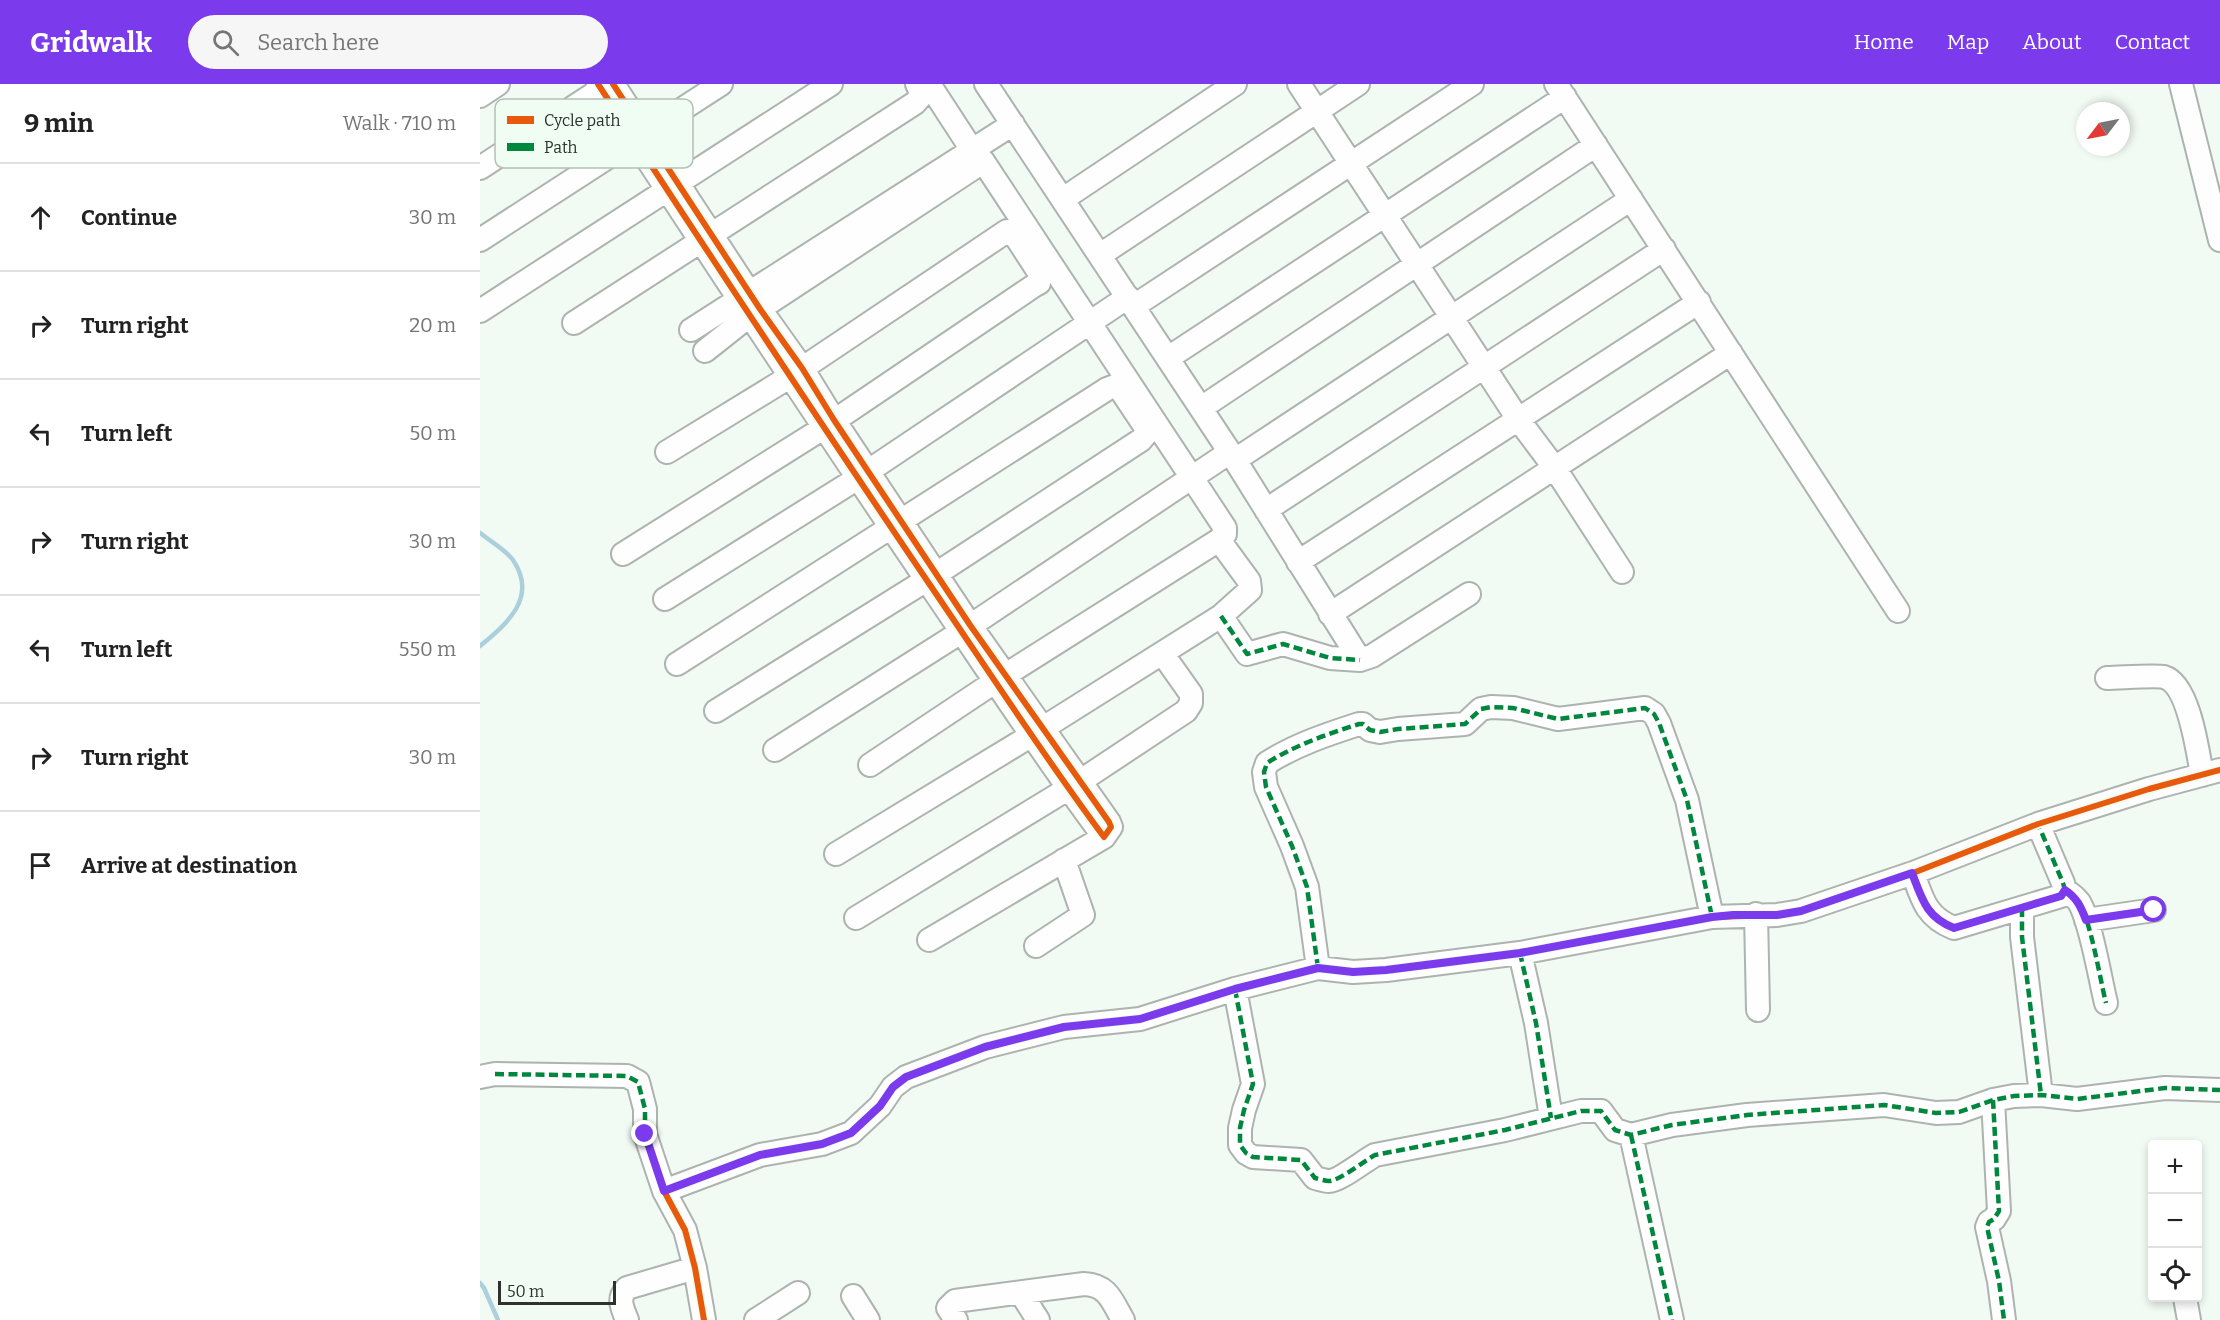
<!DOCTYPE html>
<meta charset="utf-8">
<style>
body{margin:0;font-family:Bitter,serif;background:#f6f6f6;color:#222}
.controls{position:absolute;right:18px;bottom:18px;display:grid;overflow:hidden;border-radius:6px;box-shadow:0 3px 9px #0003}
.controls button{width:54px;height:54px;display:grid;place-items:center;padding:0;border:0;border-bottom:2px solid #e0e0e0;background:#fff;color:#222;font:30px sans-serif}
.compass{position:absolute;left:1596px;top:18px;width:54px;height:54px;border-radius:50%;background:#fff;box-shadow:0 3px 9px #0003;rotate:238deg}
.scale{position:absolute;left:18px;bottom:15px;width:118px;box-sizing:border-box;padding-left:6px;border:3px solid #2d322e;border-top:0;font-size:16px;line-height:21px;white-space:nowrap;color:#2d322e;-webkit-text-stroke:4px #effdf3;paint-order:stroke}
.stop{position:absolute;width:18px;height:18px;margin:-14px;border:4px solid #7c3aed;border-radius:50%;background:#fff}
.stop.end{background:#7c3aed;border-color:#fff;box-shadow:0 2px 6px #0008}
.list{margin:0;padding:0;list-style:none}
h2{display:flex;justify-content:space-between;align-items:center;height:78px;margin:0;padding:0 24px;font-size:26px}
h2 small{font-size:20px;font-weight:400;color:#767676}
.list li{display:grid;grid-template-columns:39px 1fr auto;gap:18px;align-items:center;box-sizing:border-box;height:108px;padding:0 24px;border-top:2px solid #e0e0e0}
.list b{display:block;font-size:22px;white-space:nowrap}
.list em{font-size:20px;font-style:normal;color:#767676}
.icon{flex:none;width:33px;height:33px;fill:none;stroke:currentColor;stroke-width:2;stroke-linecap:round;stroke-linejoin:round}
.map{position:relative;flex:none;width:1740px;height:1236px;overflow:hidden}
header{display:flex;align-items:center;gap:36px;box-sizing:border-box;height:84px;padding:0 30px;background:#7c3aed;color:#fff}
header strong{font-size:28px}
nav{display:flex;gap:33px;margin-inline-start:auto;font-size:21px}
.search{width:420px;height:54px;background:#f6f6f6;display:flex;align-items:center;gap:15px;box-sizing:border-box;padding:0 21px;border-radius:33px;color:#767676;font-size:22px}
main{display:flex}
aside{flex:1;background:#fff}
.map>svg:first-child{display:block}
</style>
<header>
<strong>Gridwalk</strong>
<div class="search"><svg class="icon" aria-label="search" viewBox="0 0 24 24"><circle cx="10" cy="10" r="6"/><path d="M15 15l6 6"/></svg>Search here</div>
<nav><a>Home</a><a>Map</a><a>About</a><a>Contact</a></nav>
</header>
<main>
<aside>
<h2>9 min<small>Walk · 710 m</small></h2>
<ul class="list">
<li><svg class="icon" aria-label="ahead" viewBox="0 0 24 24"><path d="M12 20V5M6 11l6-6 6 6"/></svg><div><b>Continue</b></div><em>30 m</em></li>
<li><svg class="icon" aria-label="right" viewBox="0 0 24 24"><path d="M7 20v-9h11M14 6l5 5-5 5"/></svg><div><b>Turn right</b></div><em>20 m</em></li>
<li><svg class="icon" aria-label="left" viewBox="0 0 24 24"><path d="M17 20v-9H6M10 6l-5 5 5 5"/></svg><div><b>Turn left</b></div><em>50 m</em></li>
<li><svg class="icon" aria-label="right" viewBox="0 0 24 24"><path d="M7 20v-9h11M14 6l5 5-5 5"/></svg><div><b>Turn right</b></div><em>30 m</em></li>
<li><svg class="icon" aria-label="left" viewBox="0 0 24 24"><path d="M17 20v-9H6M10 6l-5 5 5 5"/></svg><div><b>Turn left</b></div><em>550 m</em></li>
<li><svg class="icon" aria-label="right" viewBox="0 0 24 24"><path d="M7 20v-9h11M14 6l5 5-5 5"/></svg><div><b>Turn right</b></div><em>30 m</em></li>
<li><svg class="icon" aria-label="arrive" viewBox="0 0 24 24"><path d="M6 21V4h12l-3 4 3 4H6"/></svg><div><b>Arrive at destination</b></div></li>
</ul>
</aside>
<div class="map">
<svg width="1740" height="1236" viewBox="0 0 1740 1236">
<rect width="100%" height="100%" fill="#f2faf4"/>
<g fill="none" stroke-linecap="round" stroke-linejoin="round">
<path stroke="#abd0db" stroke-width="4.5" d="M0,449C10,457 26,466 33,476C58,513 28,539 0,562
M0,1199L4,1204L18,1236"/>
<defs>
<path id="minor" d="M118,0C227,167 336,333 448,498C506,583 562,670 624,753L631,743L629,738L490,541L354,336L322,284L280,225L133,0
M449,0L492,66
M506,0L755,376L880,576L892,572L989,510
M819,0L1038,335L1074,383L1142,488
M1076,0L1418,527
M1701,0L1740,156
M0,12L18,0
M503,77L745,444V450L739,456
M0,84L129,0
M583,115L755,0
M0,156L241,0
M620,171L878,0
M654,222L992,0
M0,227L351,0
M94,239L435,19L442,11L437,0
M211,246L533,40
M225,267L269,232L495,83
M688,274L1085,13
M721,324L1116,61
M755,376L1151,115
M786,426L1184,165
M143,470L345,343L555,201L559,199L560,190L532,147H527L311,292L187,368
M818,478L1219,218
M185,515L378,394L648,213
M850,530L1251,269
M741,532L767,570L803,560L850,574L880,576
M197,580L627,305L635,302L640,305L666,344V350L661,356L456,490L236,627
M1627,594C1639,594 1675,591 1684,593C1709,600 1718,669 1722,691
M295,666L481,548L750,368
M356,770L552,651L741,532L770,506L769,497L739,456L516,597L390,681
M1433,789C1442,815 1446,833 1474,844L1581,812L1585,806L1583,799L1558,740
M1585,806C1591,810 1595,813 1599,818C1611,838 1620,895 1626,919
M1542,824V853L1561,1011
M1276,830L1278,926
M376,834L599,698L706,627L711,619V610L682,569
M1606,836L1674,826
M449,856L624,753
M556,862L603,831L584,776
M1040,869L1056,939L1071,1034
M838,884L827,803L812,762L786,703L784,688L787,679C815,661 848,650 879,640H883L890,646L900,648L918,645L985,640L1001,625L1011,623L1033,624L1078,635L1165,624L1174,630L1179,639L1207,716L1232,833
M755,905L773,1000L764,1026L760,1044V1061L766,1069L773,1073L821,1076L835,1094C839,1095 845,1097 849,1097C859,1097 884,1077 895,1071L1025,1046L1101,1027H1121L1135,1046L1151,1051L1192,1041L1267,1031L1404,1021L1456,1029L1479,1028L1513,1016L1534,1012L1561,1011L1597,1015L1685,1004L1740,1006
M0,993L15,990L147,992L158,998L165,1025V1050L184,1107
M1513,1016L1519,1127L1514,1135L1509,1138L1507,1143L1519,1197L1524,1236
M1151,1051L1192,1236
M541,1209L558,1236
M373,1212L388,1236
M1705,1214L1709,1236
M147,1236C142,1223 137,1215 147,1204L215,1184
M224,1236L215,1184L205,1146L184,1107L280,1071L342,1060L371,1049L400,1022L413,1003L426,993L505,963L584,943L660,935L755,905L838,884L873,888L906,886L1040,869L1232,833L1297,831L1321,827L1433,789L1558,740L1669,705L1740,686
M276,1236L318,1209
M476,1236L468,1224L475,1217L604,1200C628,1201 632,1217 643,1236"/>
</defs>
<use href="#minor" stroke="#adb3af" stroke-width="26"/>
<use href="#minor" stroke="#fdfefd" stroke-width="22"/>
<path stroke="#00873e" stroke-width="4.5" stroke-dasharray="9 4.5" stroke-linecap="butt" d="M741,532L767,570L803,560L850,574L880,576
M1433,789C1442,815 1446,833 1474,844L1581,812L1585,806L1583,799L1558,740
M1585,806C1591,810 1595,813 1599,818C1611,838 1620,895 1626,919
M1542,824V853L1561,1011
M1606,836L1674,826
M1040,869L1056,939L1071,1034
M838,884L827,803L812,762L786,703L784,688L787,679C815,661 848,650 879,640H883L890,646L900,648L918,645L985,640L1001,625L1011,623L1033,624L1078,635L1165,624L1174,630L1179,639L1207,716L1232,833
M755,905L773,1000L764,1026L760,1044V1061L766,1069L773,1073L821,1076L835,1094C839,1095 845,1097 849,1097C859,1097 884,1077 895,1071L1025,1046L1101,1027H1121L1135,1046L1151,1051L1192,1041L1267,1031L1404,1021L1456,1029L1479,1028L1513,1016L1534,1012L1561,1011L1597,1015L1685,1004L1740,1006
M15,990L147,992L158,998L165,1025V1050L184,1107
M1513,1016L1519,1127L1514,1135L1509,1138L1507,1143L1519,1197L1524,1236
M1151,1051L1192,1236"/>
<defs>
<path id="cycleway" d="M118,0C227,167 336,333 448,498C506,583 562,670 624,753L631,743L629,738L490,541L354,336L322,284L280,225L133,0
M224,1236L215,1184L205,1146L184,1107L280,1071L342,1060L371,1049L400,1022L413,1003L426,993L505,963L584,943L660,935L755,905L838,884L873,888L906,886L1040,869L1232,833L1297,831L1321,827L1433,789L1558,740L1669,705L1740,686"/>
</defs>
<use href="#cycleway" stroke="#effdf3" stroke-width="10"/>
<use href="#cycleway" stroke="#e8590c" stroke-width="6"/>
</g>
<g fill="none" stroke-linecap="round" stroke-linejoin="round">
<path stroke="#7c3aed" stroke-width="8" d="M165,1050L184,1107L280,1071L342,1060L371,1049L400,1022L413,1003L426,993L505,963L584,943L660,935L755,905L838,884L873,888L906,886L1040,869L1232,833L1253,831H1297L1321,827L1432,789C1442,815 1446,833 1474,844L1581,812L1585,806C1597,814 1601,823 1606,836L1674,826"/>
</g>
<rect x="15" y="15" width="198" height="69" rx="9" fill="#effdf3" stroke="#b5c0b8" stroke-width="1.5"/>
<rect x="27" y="32" width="27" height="8" fill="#e8590c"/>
<rect x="27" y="59" width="27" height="8" fill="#00873e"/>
<g font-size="16" fill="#2d322e">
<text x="64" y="42">Cycle path</text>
<text x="64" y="69">Path</text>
</g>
</svg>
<div class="controls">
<button>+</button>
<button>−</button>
<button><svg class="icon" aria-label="locate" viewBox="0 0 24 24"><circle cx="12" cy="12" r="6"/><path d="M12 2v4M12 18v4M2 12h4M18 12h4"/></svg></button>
</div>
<svg class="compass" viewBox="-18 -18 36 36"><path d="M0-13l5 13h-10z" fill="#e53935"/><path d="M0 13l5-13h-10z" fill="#767676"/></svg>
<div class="scale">50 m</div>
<div class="stop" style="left:1674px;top:826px"></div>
<div class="stop end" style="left:165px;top:1050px"></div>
</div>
</main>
